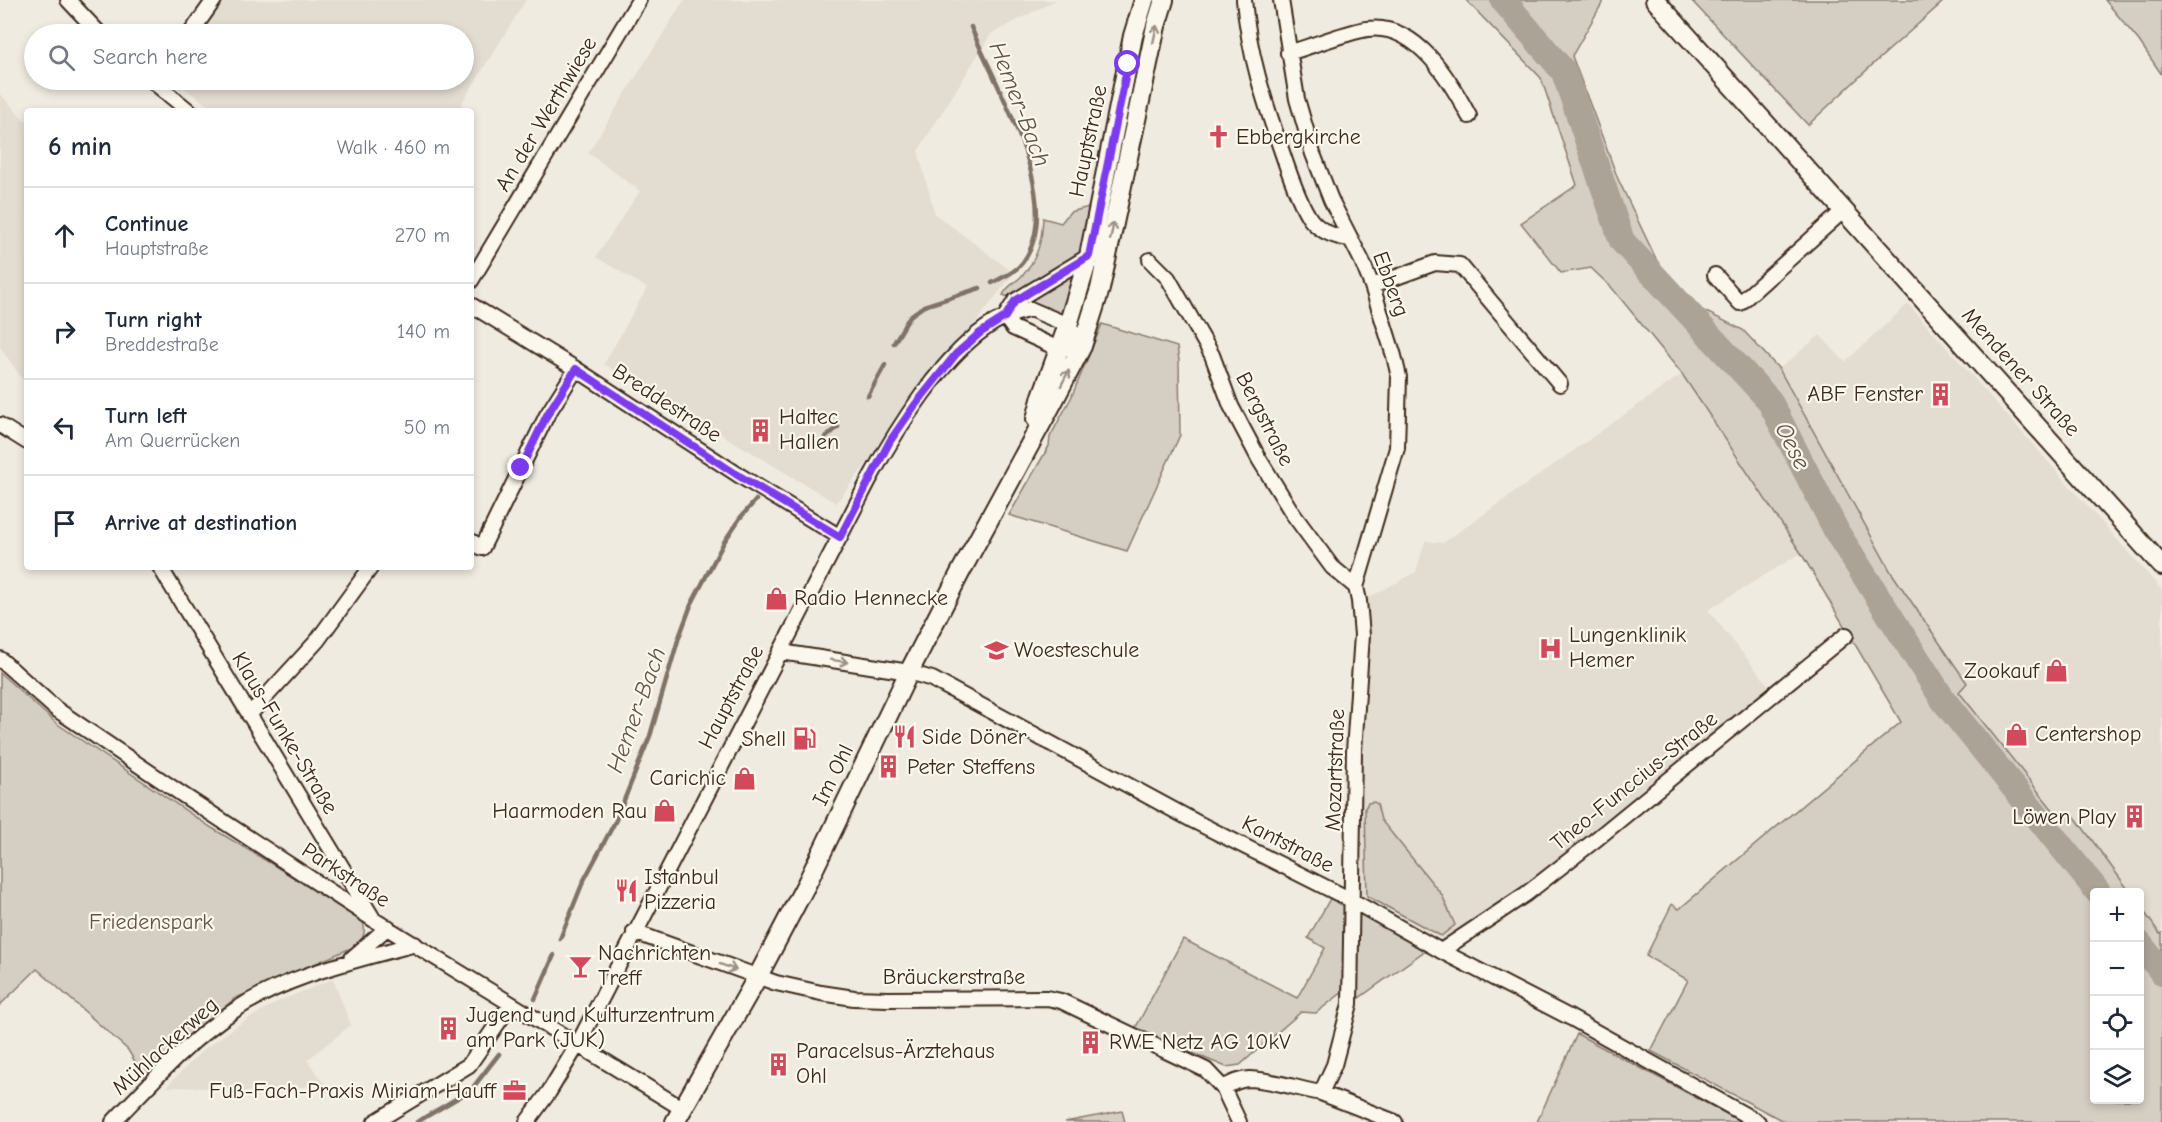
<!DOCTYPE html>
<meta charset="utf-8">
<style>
body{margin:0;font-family:"Comic Neue",sans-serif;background:#f6f6f7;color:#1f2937}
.controls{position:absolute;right:18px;bottom:18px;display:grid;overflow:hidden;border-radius:6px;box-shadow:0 3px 9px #0003}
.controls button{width:54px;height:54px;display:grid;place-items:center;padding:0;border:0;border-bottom:2px solid #e0e1e3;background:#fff;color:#1f2937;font:30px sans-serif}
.stop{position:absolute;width:18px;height:18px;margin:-14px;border:4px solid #7c3aed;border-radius:50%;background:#fff}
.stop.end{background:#7c3aed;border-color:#fff;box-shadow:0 2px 6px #0008}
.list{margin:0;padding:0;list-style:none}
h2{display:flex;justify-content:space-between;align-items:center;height:78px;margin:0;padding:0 24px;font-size:26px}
h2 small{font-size:20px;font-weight:400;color:#747a83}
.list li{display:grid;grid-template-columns:39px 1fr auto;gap:18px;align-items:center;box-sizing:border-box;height:96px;padding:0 24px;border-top:2px solid #e0e1e3}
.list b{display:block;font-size:22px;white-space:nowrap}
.list p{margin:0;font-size:20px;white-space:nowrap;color:#747a83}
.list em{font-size:20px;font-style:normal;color:#747a83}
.icon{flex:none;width:33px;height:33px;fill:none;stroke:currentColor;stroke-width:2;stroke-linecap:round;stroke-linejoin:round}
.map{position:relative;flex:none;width:2162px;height:1122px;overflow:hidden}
.search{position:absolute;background:#fff;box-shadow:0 3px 9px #0003;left:24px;top:24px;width:450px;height:66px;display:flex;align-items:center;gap:15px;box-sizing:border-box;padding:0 21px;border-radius:33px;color:#747a83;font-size:22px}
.panel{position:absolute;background:#fff;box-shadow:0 3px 9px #0003;left:24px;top:108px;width:450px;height:462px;border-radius:6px}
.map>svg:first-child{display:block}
</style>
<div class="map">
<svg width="2162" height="1122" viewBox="0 0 2162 1122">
<rect width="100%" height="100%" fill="#f0ebe0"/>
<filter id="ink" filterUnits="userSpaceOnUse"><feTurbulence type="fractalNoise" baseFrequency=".0167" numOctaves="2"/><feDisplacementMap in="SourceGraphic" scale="12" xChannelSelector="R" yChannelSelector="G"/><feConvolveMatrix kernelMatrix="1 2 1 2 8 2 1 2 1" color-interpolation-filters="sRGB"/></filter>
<g filter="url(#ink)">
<path fill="#e2dcd1" d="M221,0H526L457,111H216L173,80H464V34H198Z
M684,0H1056L991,34L918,151L935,214L1014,273L836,503L604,364L647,288L596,257L640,191L588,153Z
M0,94L27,123V386L0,347Z
M1908,304L2162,590V933L2160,934L2140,906V892H2130L2075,817L2053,810L1958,692L1967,682L1891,572L1779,369L1820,335L1845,362Z
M1682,374L1801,553L1708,610L1769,686L1522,888L1445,941L1356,892L1357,742L1368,598L1416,572L1425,541L1443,543Z
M333,979L351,1025L307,1060L325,1085L244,1092L221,1088L166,1087L203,1050L238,1025L279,1001Z"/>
<path fill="#d5cec3" stroke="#887c70" stroke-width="1.5" d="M1466,0H1604L1572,56L1618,179L1659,265L1702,310L1743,330L1779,369L1891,572L1967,683L1959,692L2053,810L2075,817L2130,892H2094V1100H2140V906L2160,934L2162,933V1122H1785L1651,1051L1688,980L1646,956L1672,904L1679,909L1901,722L1801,553L1682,374L1612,288L1591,268L1561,273L1521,223L1577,185L1541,78Z
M1691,0H1945L1870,67L1808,125Z
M2105,0H2162V75L2139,41Z
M1093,206L1067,317L1003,295C1008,285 1015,283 1023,275C1038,258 1042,240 1043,218L1061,223L1070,212Z
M1102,324L1177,347L1179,360L1180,435L1127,551L1009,515L1049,446L1050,437L1071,398Z
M0,673L56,723L212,828L362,919C366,929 365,936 358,945L234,999L146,1080L128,1050L37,969L0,1005Z
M1374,802L1377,804L1381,820L1442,895L1455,925L1441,936L1367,896L1365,808L1368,803Z
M1331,897L1350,904L1344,991L1316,1013L1301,1012L1240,1065L1226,1067L1135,1029L1183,939L1297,998L1325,948L1308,938Z
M1356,906L1433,949L1422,953L1359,998L1353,999Z
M1577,1034L1742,1122H1537Z
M1122,1111L1125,1122H1065Z"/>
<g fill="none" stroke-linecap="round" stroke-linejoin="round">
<path stroke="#7f7367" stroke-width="4.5" d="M971,27C995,86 1067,202 1023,262C1015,273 1003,277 992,283
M894,343L910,316L924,306L980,288
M868,396L885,365
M825,438L838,427
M560,939L583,882L616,820L650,736L678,640L691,605L724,542L740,518L756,500
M535,999L554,955
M417,1122L471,1090L499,1054"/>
<path stroke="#aca397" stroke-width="26" d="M1503,0L1564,72L1622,241L1769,400L1838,534L1944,701L2098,892
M2140,944L2162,972"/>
<defs>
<path id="minor" d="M68,0L100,34
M1244,0C1249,55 1264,100 1282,152C1288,170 1300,205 1311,220C1321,232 1337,238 1351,239
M1281,0L1297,99L1313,154L1331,200L1362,261L1372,286L1394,356L1399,377L1397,448L1356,587L1359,601L1362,635L1354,751L1350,1004L1334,1065L1321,1093
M190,34L214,0
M1288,53C1313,46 1343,33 1367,29C1416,22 1450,80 1469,116
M151,80L189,111
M1150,260L1168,278L1212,355L1231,406L1259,459L1293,514L1332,567L1356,587
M1715,275L1740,303L1844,210
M471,281L639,0
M1372,286L1435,263L1460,265L1560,384
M471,305L576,369L737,474L840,537
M1005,317L1015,301L1089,256
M0,425L27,442
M471,541L482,548L547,415L576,369
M160,567L372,917
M781,652L909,672L932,679L1194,821L1353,901L1441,951L1571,1018L1758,1122
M0,659L56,709L183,795L374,920L683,1109
M249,715L317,641L371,567
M634,932L776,983L821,993L854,998L888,999L1047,998L1061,1001L1206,1070L1223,1088L1239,1122
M1441,951L1526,894L1594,841L1846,635
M351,959L388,927
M1223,1088C1232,1083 1240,1079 1250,1079C1272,1080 1299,1089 1321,1093L1395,1122
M113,1122C151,1083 189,1040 235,1010C288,975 354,961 415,944
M375,1122L469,1065L511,1004
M527,1122L549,1092L578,1044L869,480C896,430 944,352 995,322C1006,316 1018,313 1030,309L1068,325L1082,346L1059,349L1013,328L1005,317"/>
<path id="major" d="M1655,0L2162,566
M1036,419L1042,396L1068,325L1089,256L1133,36L1144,0
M675,1122L758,976L807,883L909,672L961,571L1053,402L1082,346L1100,289L1156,26L1164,0"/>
</defs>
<use href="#minor" stroke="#3b2a1e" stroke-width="18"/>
<use href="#major" stroke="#3b2a1e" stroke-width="22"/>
<use href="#minor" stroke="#fbf7ec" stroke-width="14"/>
<use href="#major" stroke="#fbf7ec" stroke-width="18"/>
</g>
<defs><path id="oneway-shaft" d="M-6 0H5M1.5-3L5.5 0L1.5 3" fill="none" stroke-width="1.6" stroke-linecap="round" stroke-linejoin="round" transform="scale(1.5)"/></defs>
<g stroke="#9b9085">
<use href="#oneway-shaft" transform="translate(1155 34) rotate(-78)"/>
<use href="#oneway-shaft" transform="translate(1112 231) rotate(-78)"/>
<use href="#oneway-shaft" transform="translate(1065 378) rotate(-63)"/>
<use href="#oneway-shaft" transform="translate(839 661) rotate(9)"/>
<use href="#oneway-shaft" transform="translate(728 967) rotate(20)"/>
</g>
</g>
<g fill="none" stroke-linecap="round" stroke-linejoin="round" filter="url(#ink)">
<path stroke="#7c3aed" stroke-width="8" d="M521,468L547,415L576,369L736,474L840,537L890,441L915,405L956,354L980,333L1005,317L1015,301L1089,256L1128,64"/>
</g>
<defs>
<symbol id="church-bare" viewBox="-9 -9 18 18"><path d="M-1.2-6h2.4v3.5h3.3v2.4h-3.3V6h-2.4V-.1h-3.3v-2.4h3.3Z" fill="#d1495b" stroke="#fbf7ec" stroke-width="2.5" paint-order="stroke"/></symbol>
<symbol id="building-bare" viewBox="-9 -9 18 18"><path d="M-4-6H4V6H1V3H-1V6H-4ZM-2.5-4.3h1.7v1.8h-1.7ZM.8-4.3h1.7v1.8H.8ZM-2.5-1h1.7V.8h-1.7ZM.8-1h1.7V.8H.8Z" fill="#d1495b" stroke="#fbf7ec" stroke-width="2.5" paint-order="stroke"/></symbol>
<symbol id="shop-bare" viewBox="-9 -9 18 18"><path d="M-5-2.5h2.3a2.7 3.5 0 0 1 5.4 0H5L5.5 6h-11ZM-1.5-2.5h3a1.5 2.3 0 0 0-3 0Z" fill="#d1495b" stroke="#fbf7ec" stroke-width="2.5" paint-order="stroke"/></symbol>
<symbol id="hospital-bare" viewBox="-9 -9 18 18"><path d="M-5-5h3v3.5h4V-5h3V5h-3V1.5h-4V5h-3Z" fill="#d1495b" stroke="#fbf7ec" stroke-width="2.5" paint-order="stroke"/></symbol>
<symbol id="school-bare" viewBox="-9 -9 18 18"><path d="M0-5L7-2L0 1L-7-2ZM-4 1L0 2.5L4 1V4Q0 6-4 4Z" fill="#d1495b" stroke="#fbf7ec" stroke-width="2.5" paint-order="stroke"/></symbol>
<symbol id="restaurant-bare" viewBox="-9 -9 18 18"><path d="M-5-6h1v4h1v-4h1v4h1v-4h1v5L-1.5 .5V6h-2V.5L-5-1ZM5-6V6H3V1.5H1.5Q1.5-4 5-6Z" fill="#d1495b" stroke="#fbf7ec" stroke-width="2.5" paint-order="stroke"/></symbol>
<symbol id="fuel-bare" viewBox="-9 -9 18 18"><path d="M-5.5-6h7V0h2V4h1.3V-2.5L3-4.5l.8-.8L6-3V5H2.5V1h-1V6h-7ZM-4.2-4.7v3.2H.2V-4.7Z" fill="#d1495b" stroke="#fbf7ec" stroke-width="2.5" paint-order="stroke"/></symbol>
<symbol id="bar-bare" viewBox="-9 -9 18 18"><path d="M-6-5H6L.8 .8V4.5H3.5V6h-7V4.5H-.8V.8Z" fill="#d1495b" stroke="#fbf7ec" stroke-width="2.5" paint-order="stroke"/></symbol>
<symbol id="office-bare" viewBox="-9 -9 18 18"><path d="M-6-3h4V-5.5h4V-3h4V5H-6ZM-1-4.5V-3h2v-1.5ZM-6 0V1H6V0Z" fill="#d1495b" stroke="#fbf7ec" stroke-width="2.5" paint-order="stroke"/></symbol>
</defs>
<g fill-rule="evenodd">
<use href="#church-bare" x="1202" y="120" width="33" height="33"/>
<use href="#building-bare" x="1924" y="378" width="33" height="33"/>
<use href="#building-bare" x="744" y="414" width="33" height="33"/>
<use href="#shop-bare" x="760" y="582" width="33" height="33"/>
<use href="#hospital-bare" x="1534" y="632" width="33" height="33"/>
<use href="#school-bare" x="980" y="634" width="33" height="33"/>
<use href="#shop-bare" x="2040" y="654" width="33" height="33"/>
<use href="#shop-bare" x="2000" y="718" width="33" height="33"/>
<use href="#restaurant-bare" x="888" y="720" width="33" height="33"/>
<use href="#fuel-bare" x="788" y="722" width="33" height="33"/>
<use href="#building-bare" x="872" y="750" width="33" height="33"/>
<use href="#shop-bare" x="728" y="762" width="33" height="33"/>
<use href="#shop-bare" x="648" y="794" width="33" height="33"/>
<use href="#building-bare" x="2118" y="800" width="33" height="33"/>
<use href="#restaurant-bare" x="610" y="874" width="33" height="33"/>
<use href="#bar-bare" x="564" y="950" width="33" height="33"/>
<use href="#building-bare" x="432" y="1012" width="33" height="33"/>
<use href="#building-bare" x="1074" y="1026" width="33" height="33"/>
<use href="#building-bare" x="762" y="1048" width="33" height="33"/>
<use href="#office-bare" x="498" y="1074" width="33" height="33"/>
</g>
<g text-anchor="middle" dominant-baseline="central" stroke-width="4.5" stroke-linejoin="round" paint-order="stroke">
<g font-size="22" fill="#3b2a1e" stroke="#fbf7ec">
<text transform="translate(546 114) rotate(-59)">An der Werthwiese</text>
<text transform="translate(1088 141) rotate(-78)">Hauptstraße</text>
<text transform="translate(1391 284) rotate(70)">Ebberg</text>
<text transform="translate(2021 372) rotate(48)">Mendener Straße</text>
<text transform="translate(667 403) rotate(33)">Breddestraße</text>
<text transform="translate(1265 419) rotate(63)">Bergstraße</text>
<text transform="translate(731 697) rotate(-62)">Hauptstraße</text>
<text transform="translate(285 733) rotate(59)">Klaus-Funke-Straße</text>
<text transform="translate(1335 770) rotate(-88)">Mozartstraße</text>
<text transform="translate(833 775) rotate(-64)">Im Ohl</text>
<text transform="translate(1634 781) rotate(-39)">Theo-Funccius-Straße</text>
<text transform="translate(1288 844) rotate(27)">Kantstraße</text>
<text transform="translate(346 875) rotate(33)">Parkstraße</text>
<text x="954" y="977">Bräuckerstraße</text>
<text transform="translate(165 1046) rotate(-42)">Mühlackerweg</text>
</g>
<g font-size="22" fill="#3b2a1e" stroke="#fbf7ec" text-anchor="start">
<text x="1236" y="137">Ebbergkirche</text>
<text x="1923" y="394" text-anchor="end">ABF Fenster</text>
<text x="779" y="417">Haltec<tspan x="779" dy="25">Hallen</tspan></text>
<text x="794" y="598">Radio Hennecke</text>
<text x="1569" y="635">Lungenklinik<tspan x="1569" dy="25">Hemer</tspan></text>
<text x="1014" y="650">Woesteschule</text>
<text x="2039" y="671" text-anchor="end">Zookauf</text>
<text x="2035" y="734">Centershop</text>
<text x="922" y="737">Side Döner</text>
<text x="786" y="739" text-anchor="end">Shell</text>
<text x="907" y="767">Peter Steffens</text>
<text x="726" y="778" text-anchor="end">Carichic</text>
<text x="647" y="811" text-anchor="end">Haarmoden Rau</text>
<text x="2116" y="817" text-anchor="end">Löwen Play</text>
<text x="644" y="877">Istanbul<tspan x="644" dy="25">Pizzeria</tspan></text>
<text x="598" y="953">Nachrichten<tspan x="598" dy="25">Treff</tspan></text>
<text x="466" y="1015">Jugend und Kulturzentrum<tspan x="466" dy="25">am Park (JUK)</tspan></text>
<text x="1109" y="1042">RWE Netz AG 10kV</text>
<text x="796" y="1051">Paracelsus-Ärztehaus<tspan x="796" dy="25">Ohl</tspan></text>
<text x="496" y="1091" text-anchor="end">Fuß-Fach-Praxis Miriam Hauff</text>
</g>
<g font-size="22" fill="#625347" stroke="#fbf7ec">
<text x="151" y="922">Friedenspark</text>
</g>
<g font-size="24" font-style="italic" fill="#635448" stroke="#fbf7ec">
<text transform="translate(1020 104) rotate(69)">Hemer-Bach</text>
<text transform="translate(1793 446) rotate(63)">Oese</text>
<text transform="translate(636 710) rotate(-70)">Hemer-Bach</text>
</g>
</g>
</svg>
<div class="controls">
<button>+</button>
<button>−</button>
<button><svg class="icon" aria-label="locate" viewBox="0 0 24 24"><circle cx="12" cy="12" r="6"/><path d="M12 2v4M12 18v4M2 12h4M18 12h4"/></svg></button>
<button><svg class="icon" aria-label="layers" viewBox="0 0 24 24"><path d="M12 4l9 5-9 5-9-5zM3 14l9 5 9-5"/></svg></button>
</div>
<div class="stop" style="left:1128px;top:64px"></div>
<div class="stop end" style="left:521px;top:468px"></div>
<div class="search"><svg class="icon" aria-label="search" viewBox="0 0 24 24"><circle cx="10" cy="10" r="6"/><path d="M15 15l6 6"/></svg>Search here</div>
<section class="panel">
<h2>6 min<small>Walk · 460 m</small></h2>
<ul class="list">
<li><svg class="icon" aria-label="ahead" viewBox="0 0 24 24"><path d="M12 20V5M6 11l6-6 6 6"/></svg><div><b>Continue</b><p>Hauptstraße</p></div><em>270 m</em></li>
<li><svg class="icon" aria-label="right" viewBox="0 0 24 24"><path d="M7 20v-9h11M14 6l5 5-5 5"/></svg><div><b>Turn right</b><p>Breddestraße</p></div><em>140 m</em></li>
<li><svg class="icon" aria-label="left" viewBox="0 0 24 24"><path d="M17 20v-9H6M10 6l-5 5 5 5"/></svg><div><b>Turn left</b><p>Am Querrücken</p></div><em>50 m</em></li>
<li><svg class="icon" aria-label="arrive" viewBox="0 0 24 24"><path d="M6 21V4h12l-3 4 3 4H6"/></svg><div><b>Arrive at destination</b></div></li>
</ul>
</section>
</div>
